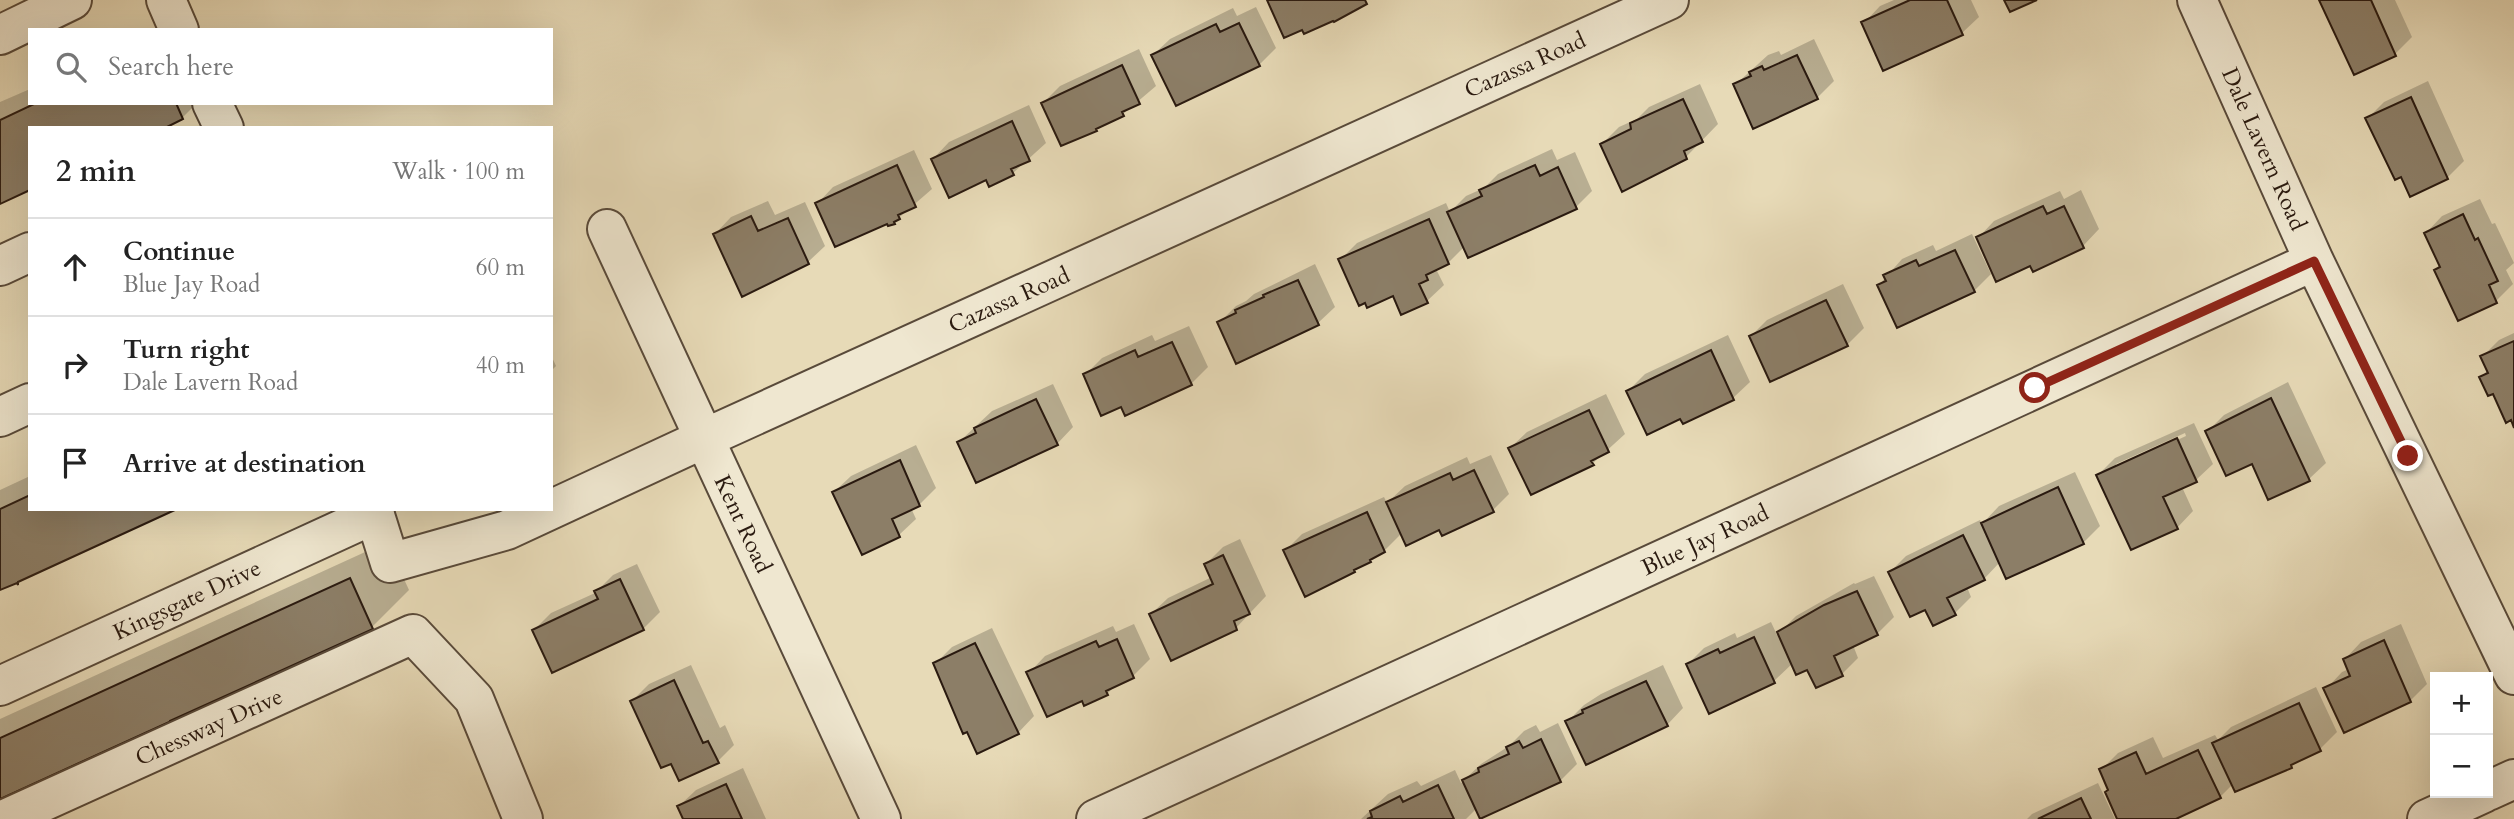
<!DOCTYPE html>
<meta charset="utf-8">
<style>
body{margin:0;font-family:Cardo,serif;background:#f6f6f6;color:#222}
.controls{position:absolute;right:21px;bottom:21px;display:grid;overflow:hidden;border-radius:0px;box-shadow:0 7px 28px #0002}
.controls button{width:63px;height:63px;display:grid;place-items:center;padding:0;border:0;border-bottom:2px solid #e0e0e0;background:#fff;color:#222;font:35px sans-serif}
.stop{position:absolute;width:21px;height:21px;margin:-16px;border:5px solid #8f2418;border-radius:50%;background:#fff}
.stop.end{background:#8f2418;border-color:#fff;box-shadow:0 2px 7px #0008}
.list{margin:0;padding:0;list-style:none}
h2{display:flex;justify-content:space-between;align-items:center;height:91px;margin:0;padding:0 28px;font-size:30px}
h2 small{font-size:23px;font-weight:400;color:#767676}
.list li{display:grid;grid-template-columns:46px 1fr auto;gap:21px;align-items:center;box-sizing:border-box;height:98px;padding:0 28px;border-top:2px solid #e0e0e0}
.list b{display:block;font-size:26px;white-space:nowrap}
.list p{margin:0;font-size:23px;white-space:nowrap;color:#767676}
.list em{font-size:23px;font-style:normal;color:#767676}
.icon{flex:none;width:38px;height:38px;fill:none;stroke:currentColor;stroke-width:2;stroke-linecap:round;stroke-linejoin:round}
.map{position:relative;flex:none;width:2514px;height:819px;overflow:hidden}
.search{position:absolute;background:#fff;box-shadow:0 7px 28px #0002;left:28px;top:28px;width:525px;height:77px;display:flex;align-items:center;gap:18px;box-sizing:border-box;padding:0 24px;border-radius:0px;color:#767676;font-size:26px}
.panel{position:absolute;background:#fff;box-shadow:0 7px 28px #0002;left:28px;top:126px;width:525px;height:385px;border-radius:0px}
.map>svg:first-child{display:block}
</style>
<div class="map">
<svg width="2514" height="819" viewBox="0 0 2514 819">
<rect width="100%" height="100%" fill="#e7dab7"/>
<filter id="stains"><feTurbulence type="fractalNoise" baseFrequency=".00286" numOctaves="4"/><feColorMatrix values="0 0 0 0 .2 0 0 0 0 .09 0 0 0 0 .02 0 0 0 .5 -.17"/></filter>
<radialGradient id="worn" r=".72"><stop offset=".6" stop-color="#630" stop-opacity="0"/><stop offset="1" stop-color="#630" stop-opacity=".3"/></radialGradient>
<path fill="#0003" fill-rule="evenodd" d="M1894,0H1971L1979,17L1962,33L1864,23L1880,6Z
M2321,0H2395L2412,37L2395,54Z
M1256,7L1276,48L1259,65L1153,55L1170,39L1233,8L1237,16Z
M1814,39L1834,81L1817,98L1735,85L1768,55L1779,51L1781,55Z
M1139,49L1156,86L1123,114L1096,129L1043,103L1060,86Z
M2428,81L2464,161L2447,178L2368,118L2384,102Z
M1700,84L1718,124L1686,157L1623,189L1602,144L1619,127L1637,119L1649,107Z
M30,89V103H197L182,118L30,128L0,202V102Z
M1029,105L1046,143L1013,173L986,178L933,159L949,142Z
M1552,149L1557,160L1575,152L1592,191L1576,207L1465,246L1448,263L1436,269L1444,285L1427,301L1393,294L1340,260L1357,243L1446,203L1450,212L1466,196L1484,188L1498,174Z
M914,150L932,189L894,222L817,204L833,187Z
M2081,190L2099,229L2083,246L2031,264L1978,238L1994,221L2060,191L2064,199Z
M2480,199L2492,224L2495,223L2514,263L2506,270L2513,284L2496,301L2458,319L2436,271L2441,266L2426,233L2442,216Z
M768,201L775,215L805,202L825,246L808,262L715,234L731,217Z
M1972,234L1991,274L1974,291L1879,285L1902,259L1933,245L1936,251Z
M1315,264L1335,307L1318,323L1237,361L1219,323L1236,306L1246,301L1254,294Z
M1843,284L1864,328L1847,345L1751,336L1767,320Z
M1189,326L1208,367L1191,384L1121,404L1085,375L1102,358L1152,335L1155,341Z
M2514,333V424L2481,377L2488,370L2482,357L2499,340Z
M1728,335L1750,382L1733,398L1681,416L1628,391L1645,374Z
M551,355L556,366L551,371Z
M2288,382L2326,463L2309,479L2253,461L2208,431L2224,415Z
M1053,384L1073,427L1057,444L959,442L992,411Z
M1606,394L1625,434L1592,464L1510,448L1527,432Z
M2194,423L2213,464L2196,480L2182,487L2193,511L2177,528L2098,475L2115,458ZM2185,433L2186,436L2116,468V464Z
M916,445L936,488L919,505L911,508L916,519L899,535L863,553L834,492L851,476Z
M1491,455L1509,494L1493,510L1402,533L1384,551L1354,571L1285,551L1302,534L1384,497L1387,503L1405,486L1467,457L1470,464Z
M2075,472L2100,526L2083,543L2000,562L1984,579L1967,587L1971,597L1955,613L1925,608L1890,572L1906,556L1980,520L1982,524L1999,506Z
M30,476V509L0,589V490Z
M1240,539L1266,596L1236,628L1172,658L1151,614L1168,598L1212,577L1206,564L1223,547Z
M387,542L409,590L372,627L0,797V719Z
M637,564L660,612L643,629L534,630L551,613L595,593L613,575Z
M1874,576L1894,617L1877,634L1853,645L1858,658L1842,674L1793,663L1774,681L1710,711L1688,664L1704,648L1735,633L1737,638L1771,622L1777,635L1796,616L1854,583L1855,584Z
M1134,624L1150,659L1133,676L1118,683L1107,694L1082,699L1029,673L1045,656L1113,626L1116,632Z
M2401,624L2427,684L2410,701L2326,689L2342,672L2349,669L2345,659L2361,642Z
M992,628L1034,716L1018,733L935,664L952,647Z
M691,665L720,728L725,725L734,745L718,761L672,762L632,701L649,684Z
M1663,665L1683,708L1667,725L1567,722L1584,705L1601,694Z
M2316,687L2337,732L2320,749L2300,759L2291,767L2233,784L2220,797L2172,819H2119L2101,770L2118,753L2153,737L2163,758L2215,735L2218,740L2231,727Z
M1558,723L1577,764L1560,781L1481,818L1477,808L1466,819H1361L1388,794L1417,781L1421,786L1455,770L1461,783L1481,764L1509,746L1524,731L1536,725L1540,732Z
M743,768L766,819H685L679,806L696,790Z
M2098,783L2115,819H2027L2032,814Z"/>
<path fill="#8c7e67" stroke="#2a1a10" stroke-width="2" d="M1267,0H1365L1367,4L1334,22L1333,21L1304,34L1302,30L1284,38Z
M1910,0H1947L1963,35L1883,71L1861,22Z
M2004,0H2037L2010,12Z
M2319,0H2371L2396,56L2354,75Z
M1239,23L1260,66L1176,106L1151,55L1216,24L1220,32Z
M1797,55L1818,99L1753,129L1733,84L1751,76L1749,72L1762,66L1764,70Z
M1122,65L1140,104L1122,112L1124,116L1096,129L1097,131L1061,146L1041,103Z
M2411,97L2448,179L2410,197L2401,177L2395,180L2365,118Z
M1683,99L1703,142L1684,151L1687,159L1622,192L1600,144L1631,129L1630,123Z
M36,103H176L183,119L165,128H30V190L0,204V120Z
M1012,121L1030,161L1011,169L1014,175L989,187L986,180L949,198L931,159Z
M897,165L916,207L898,215L900,219L894,222L895,224L888,226L887,224L835,247L815,203Z
M1535,165L1540,176L1558,167L1577,209L1468,258L1447,212L1482,196L1479,190Z
M2043,206L2047,214L2064,206L2084,248L2033,272L2030,266L1996,282L1976,237Z
M2463,214L2475,240L2478,238L2498,281L2489,285L2497,303L2458,321L2434,270L2440,267L2424,233Z
M751,216L758,231L788,218L809,264L742,297L713,234Z
M1429,219L1449,264L1426,275L1428,280L1419,284L1428,303L1401,315L1393,296L1367,308L1365,303L1359,306L1338,259Z
M1955,250L1975,292L1897,328L1877,285L1886,281L1883,275L1916,260L1919,266Z
M1298,280L1319,325L1236,364L1217,322L1236,313L1235,310L1264,297L1263,295Z
M1826,300L1848,346L1770,382L1749,336Z
M2514,341V428L2511,420L2506,423L2493,394L2488,396L2479,377L2488,373L2480,356Z
M1172,342L1192,385L1125,416L1121,407L1101,416L1083,374L1135,350L1138,357Z
M1711,350L1734,400L1683,424L1680,419L1647,435L1626,391Z
M2271,398L2310,481L2268,500L2252,464L2226,476L2205,431Z
M1036,399L1058,445L976,483L957,442L976,433L974,428Z
M1589,410L1609,452L1591,461L1594,465L1531,495L1508,448Z
M2177,438L2197,482L2163,497L2178,529L2131,550L2096,475Z
M900,460L920,506L892,519L900,537L862,555L832,492Z
M1474,470L1494,512L1442,536L1439,530L1406,546L1386,502L1450,473L1453,480Z
M2058,487L2084,544L2006,579L1981,523Z
M30,495V509H177L18,582V585L17,583L0,590V509Z
M1367,512L1385,552L1370,560L1371,562L1354,570L1355,572L1305,597L1283,550Z
M1963,535L1985,580L1947,598L1956,615L1933,626L1925,610L1910,617L1888,572Z
M1223,555L1250,614L1234,621L1237,630L1171,661L1149,614L1213,584L1204,564Z
M350,578L373,629L170,721V724L169,722L0,799V738Z
M620,579L644,630L552,673L532,630L598,599L594,591Z
M1857,591L1878,635L1834,656L1843,676L1816,688L1807,670L1796,675L1777,632L1824,605Z
M1754,637L1775,683L1709,714L1686,664L1718,649L1720,653Z
M1117,639L1134,678L1106,691L1108,695L1084,706L1082,701L1047,717L1026,672L1096,641L1099,647Z
M2384,640L2411,702L2344,733L2323,688L2350,676L2343,659Z
M975,643L1019,734L977,754L967,732L963,734L933,663Z
M674,680L703,743L708,741L719,763L679,781L671,764L661,768L630,701Z
M1646,681L1668,726L1586,765L1565,721L1583,713L1582,710Z
M2299,703L2321,751L2291,765L2292,768L2235,792L2212,743Z
M1541,739L1561,782L1480,819L1462,780L1479,772L1478,768L1509,754L1506,747L1519,741L1523,748Z
M2198,750L2221,798L2176,819H2117L2105,792L2108,790L2099,769L2136,752L2146,774Z
M726,784L742,819H683L677,806Z
M1438,785L1454,819H1367L1372,817L1370,811L1400,796L1403,802Z
M2081,798L2091,819H2038Z"/>
<g fill="none" stroke-linecap="round" stroke-linejoin="round">
<defs>
<path id="minor" d="M166,0L179,30
M2197,0L2314,261L2514,675
M0,35L72,0
M212,103L224,128
M607,229L881,819
M0,266L30,252
M0,417L30,403
M373,509L390,563L507,530L703,439L1669,0
M0,686L375,514
M2488,791L2514,779
M5,819L413,634L474,699L523,819
M1096,819L2314,261
M2427,819L2484,793"/>
</defs>
<use href="#minor" stroke="#594a3a" stroke-width="42"/>
<use href="#minor" stroke="#efe7d0" stroke-width="38"/>
</g>
<g fill="none" stroke-linecap="round" stroke-linejoin="round">
<path stroke="#8f2418" stroke-width="9" d="M2035,388L2314,261L2408,456"/>
</g>
<g text-anchor="middle" dominant-baseline="central" stroke-width="6" stroke-linejoin="round" paint-order="stroke">
<g font-size="23" fill="#2a1a10" stroke="#efe7d0">
<text transform="translate(1525 65) rotate(-24)">Cazassa Road</text>
<text transform="translate(2264 149) rotate(66)">Dale Lavern Road</text>
<text transform="translate(1009 300) rotate(-24)">Cazassa Road</text>
<text transform="translate(743 524) rotate(65)">Kent Road</text>
<text transform="translate(1705 540) rotate(-25)">Blue Jay Road</text>
<text transform="translate(187 600) rotate(-25)">Kingsgate Drive</text>
<text transform="translate(209 727) rotate(-24)">Chessway Drive</text>
</g>
</g>
<rect width="100%" height="100%" filter="url(#stains)"/>
<rect width="100%" height="100%" fill="url(#worn)"/>
</svg>
<div class="controls">
<button>+</button>
<button>−</button>
</div>
<div class="stop" style="left:2035px;top:388px"></div>
<div class="stop end" style="left:2408px;top:456px"></div>
<div class="search"><svg class="icon" aria-label="search" viewBox="0 0 24 24"><circle cx="10" cy="10" r="6"/><path d="M15 15l6 6"/></svg>Search here</div>
<section class="panel">
<h2>2 min<small>Walk · 100 m</small></h2>
<ul class="list">
<li><svg class="icon" aria-label="ahead" viewBox="0 0 24 24"><path d="M12 20V5M6 11l6-6 6 6"/></svg><div><b>Continue</b><p>Blue Jay Road</p></div><em>60 m</em></li>
<li><svg class="icon" aria-label="right" viewBox="0 0 24 24"><path d="M7 20v-9h11M14 6l5 5-5 5"/></svg><div><b>Turn right</b><p>Dale Lavern Road</p></div><em>40 m</em></li>
<li><svg class="icon" aria-label="arrive" viewBox="0 0 24 24"><path d="M6 21V4h12l-3 4 3 4H6"/></svg><div><b>Arrive at destination</b></div></li>
</ul>
</section>
</div>
